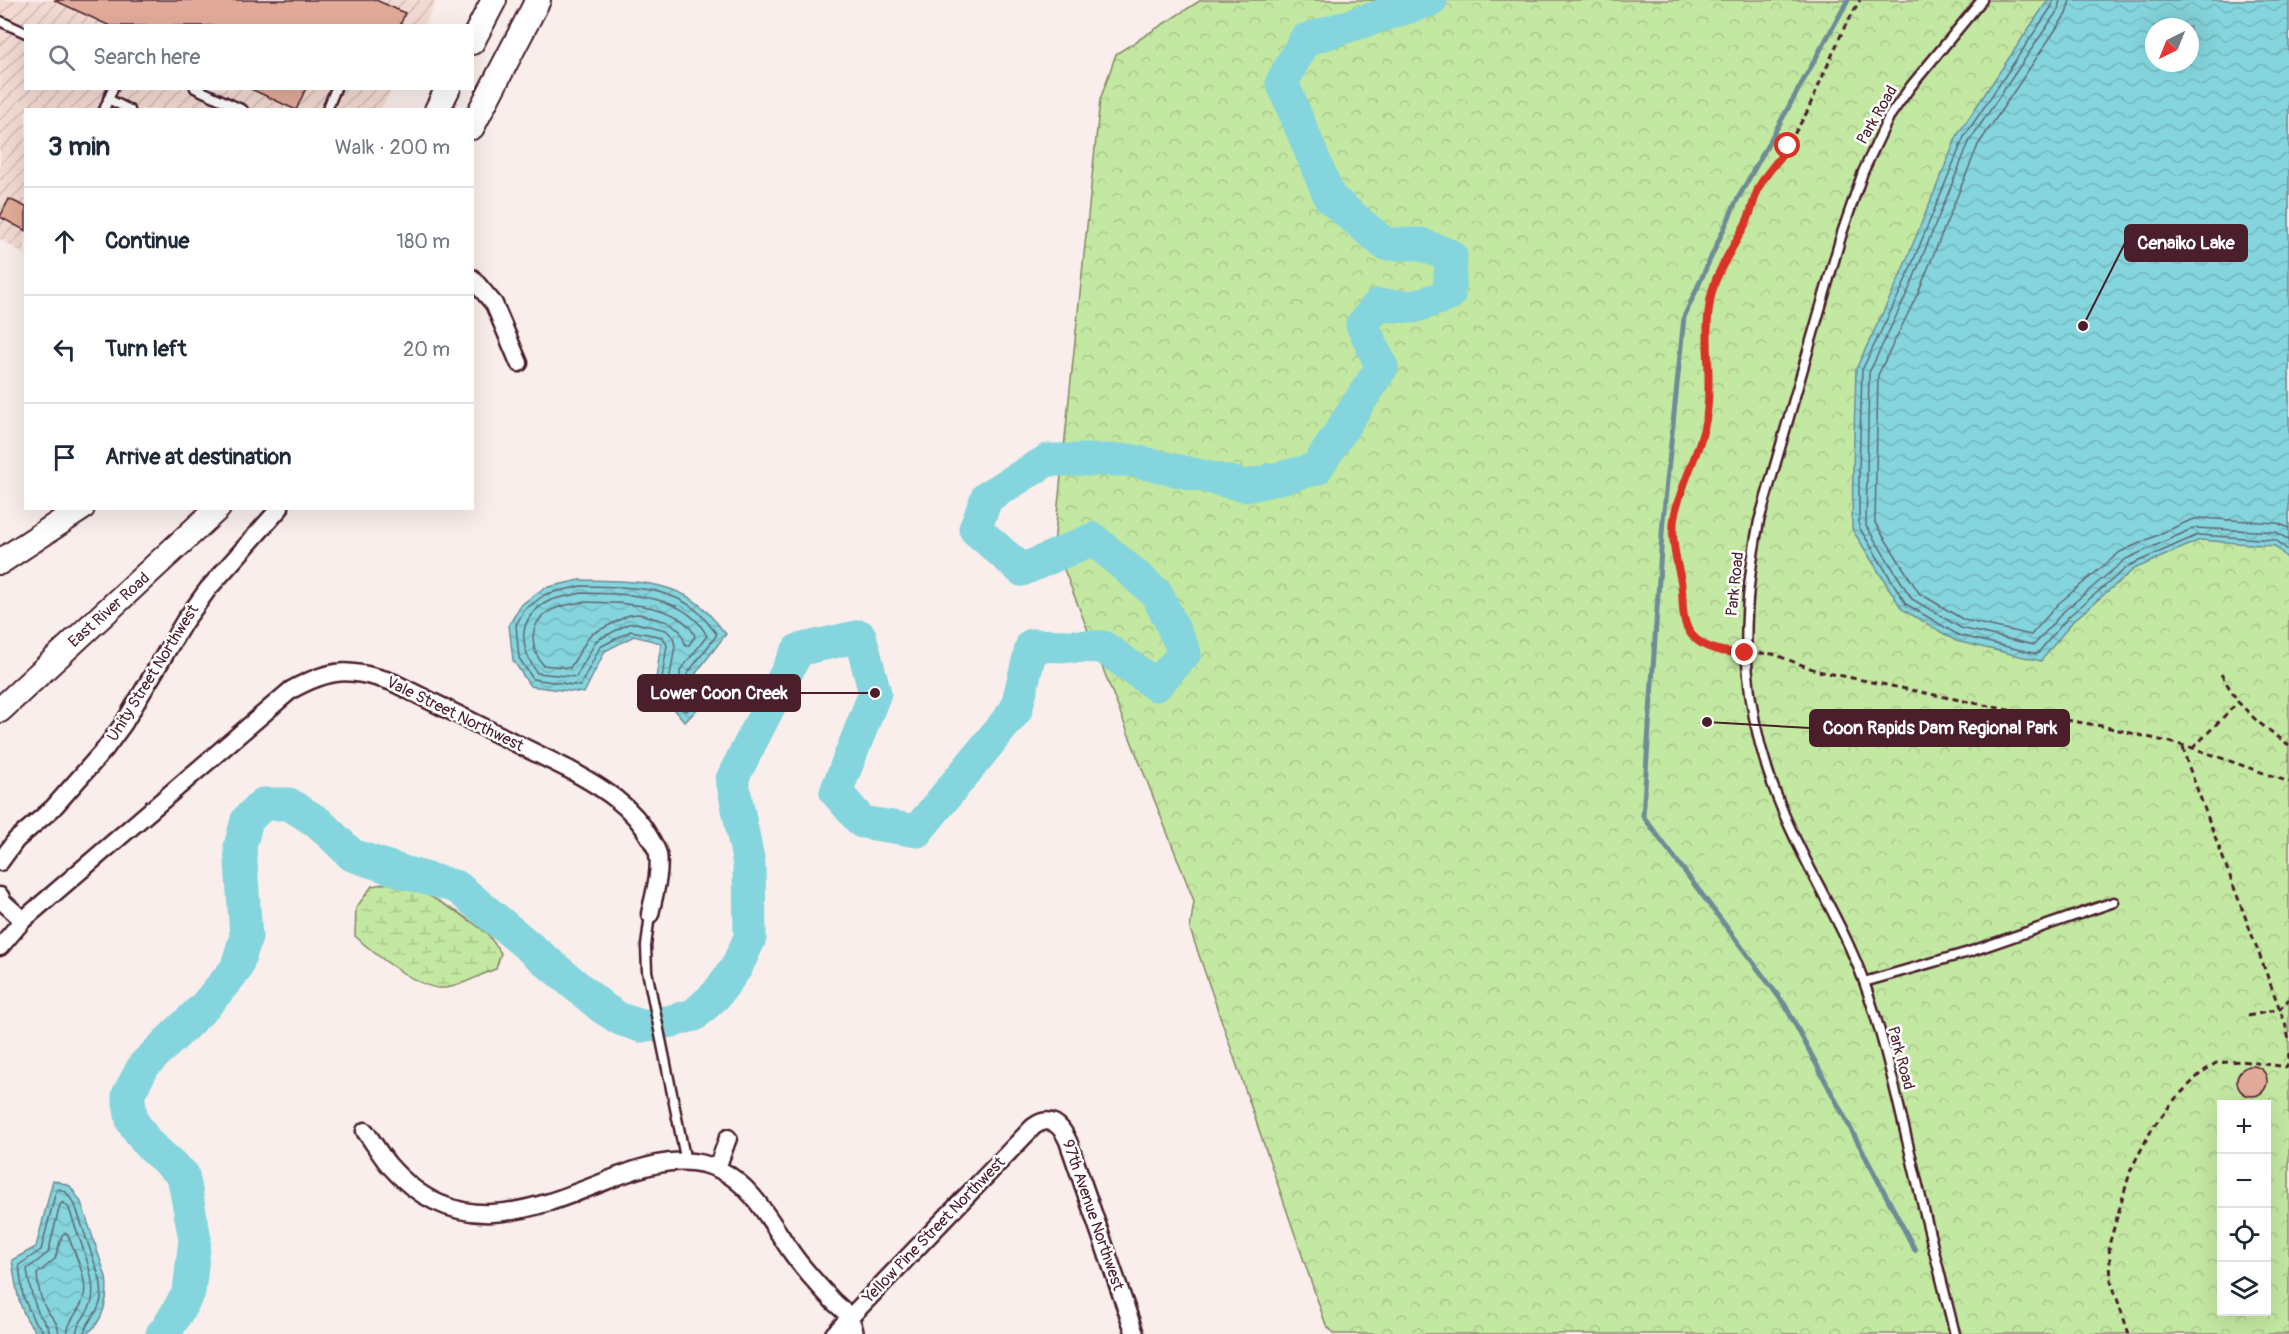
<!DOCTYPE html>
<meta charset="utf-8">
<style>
body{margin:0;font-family:Pangolin,sans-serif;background:#f2f2f3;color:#1f2937}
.controls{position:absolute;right:18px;bottom:18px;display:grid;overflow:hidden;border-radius:0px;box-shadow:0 6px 24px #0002}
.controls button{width:54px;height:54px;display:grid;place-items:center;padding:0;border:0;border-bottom:2px solid #e0e1e3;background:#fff;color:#1f2937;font:30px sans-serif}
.compass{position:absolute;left:2145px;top:18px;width:54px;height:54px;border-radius:50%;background:#fff;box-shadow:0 6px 24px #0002;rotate:223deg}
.stop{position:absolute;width:18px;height:18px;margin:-14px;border:4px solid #d93025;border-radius:50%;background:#fff}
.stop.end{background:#d93025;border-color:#fff;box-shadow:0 2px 6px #0008}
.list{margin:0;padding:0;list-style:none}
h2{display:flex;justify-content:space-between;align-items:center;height:78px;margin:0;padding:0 24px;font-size:26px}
h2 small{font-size:20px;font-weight:400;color:#747a83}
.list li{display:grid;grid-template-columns:39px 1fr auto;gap:18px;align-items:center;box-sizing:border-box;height:108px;padding:0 24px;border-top:2px solid #e0e1e3}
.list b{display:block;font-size:22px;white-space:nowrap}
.list em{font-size:20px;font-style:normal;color:#747a83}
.icon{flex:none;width:33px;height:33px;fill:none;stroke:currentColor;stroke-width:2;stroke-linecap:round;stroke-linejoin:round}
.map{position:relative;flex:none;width:2289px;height:1334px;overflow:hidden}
.search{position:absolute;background:#fff;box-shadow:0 6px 24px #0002;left:24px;top:24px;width:450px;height:66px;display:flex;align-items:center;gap:15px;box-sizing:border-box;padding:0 21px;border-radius:0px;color:#747a83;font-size:22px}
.panel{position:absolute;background:#fff;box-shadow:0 6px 24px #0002;left:24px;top:108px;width:450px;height:402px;border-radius:0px}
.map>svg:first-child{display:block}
</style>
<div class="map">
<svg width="2289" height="1334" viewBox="0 0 2289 1334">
<defs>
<pattern id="industrial-furrows" width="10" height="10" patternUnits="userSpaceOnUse" patternTransform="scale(1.5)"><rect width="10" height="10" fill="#f2dad2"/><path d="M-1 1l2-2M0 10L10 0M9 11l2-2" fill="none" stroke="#d1bbb4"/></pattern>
<pattern id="wetland-marsh" width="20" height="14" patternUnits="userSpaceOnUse" patternTransform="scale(1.5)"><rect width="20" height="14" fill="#c3e8a2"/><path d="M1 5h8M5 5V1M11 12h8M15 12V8" fill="none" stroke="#a9c78c"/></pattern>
<pattern id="park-crowns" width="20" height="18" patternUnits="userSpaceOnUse" patternTransform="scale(1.5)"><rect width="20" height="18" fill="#c3e8a2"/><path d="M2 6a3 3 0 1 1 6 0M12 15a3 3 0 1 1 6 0" fill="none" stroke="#a9c78c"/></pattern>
<pattern id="water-waves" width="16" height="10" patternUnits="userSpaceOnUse" patternTransform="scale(1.5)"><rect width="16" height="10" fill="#84d5dd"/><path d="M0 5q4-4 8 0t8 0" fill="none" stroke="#74b6be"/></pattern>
</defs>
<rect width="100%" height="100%" fill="#f9eeeb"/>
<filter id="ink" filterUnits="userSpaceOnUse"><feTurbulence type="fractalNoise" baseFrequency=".0167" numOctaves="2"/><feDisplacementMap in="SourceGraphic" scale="12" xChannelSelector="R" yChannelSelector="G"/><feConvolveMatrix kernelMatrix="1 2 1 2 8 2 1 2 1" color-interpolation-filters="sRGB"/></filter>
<g filter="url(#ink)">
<path fill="url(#industrial-furrows)" d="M0,0H437L424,25L26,26V88L392,89L381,109L26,110L25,255L0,239Z"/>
<path fill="url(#wetland-marsh)" stroke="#868466" stroke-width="1.5" d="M394,882L419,890L459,913L487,933L501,953L496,969C481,974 458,988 443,988C419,990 372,952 355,936L356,908L372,886Z"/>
<path fill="url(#park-crowns)" stroke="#868466" stroke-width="1.5" fill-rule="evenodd" d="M1201,0H2289V1334H1334L1326,1325L1190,929L1194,901L1054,544L1100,100L1116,54ZM2154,27H2190V63H2154ZM2222,1104H2266V1312H2222Z"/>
<path fill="url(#water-waves)" stroke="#6d8c96" stroke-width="1.5" fill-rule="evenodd" d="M2048,0H2289V560L2275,546L2200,540L2134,569L2073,621L2041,661L1956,641L1902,609L1852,529L1853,470L1856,369L1897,283L1958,134ZM2154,27H2190V63H2154Z
M580,580C620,581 668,578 701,606C710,614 718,625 726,634L693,677L700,706L685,722L655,686L661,643L634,636L605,651L584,693L530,686L513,660L509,625L521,605L544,588Z
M53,1180L70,1186L81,1202L106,1277C109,1296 104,1323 86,1334H38C18,1314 16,1287 12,1260L36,1247Z"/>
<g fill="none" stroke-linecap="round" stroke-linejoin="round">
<path stroke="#616872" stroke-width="1.5" d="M2053,0L2052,6L1964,137L1903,286L1862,370L1859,470V527L1906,604L1958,635L2037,654L2069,616L2130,565L2198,535L2276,540L2289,551
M2060,0L2058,10L1970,140L1909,289L1869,373L1866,526L1912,599L1961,628L2034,645L2064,611L2126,559L2194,528L2276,532L2289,540
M2070,0L2066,14L1978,145L1918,293L1878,375L1875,523L1919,593L1964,620L2031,635L2058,604L2120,552L2191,520L2201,518L2277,523L2289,528
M581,586C619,587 667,584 698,612C704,618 710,626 716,633V636L687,674L693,703L687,711L683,710L661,685L667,645L663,637L631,631L600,647L580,686L533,679L519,658L516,625L525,609L546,594Z
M581,593C623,594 685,592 707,636L680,671L681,691H677L669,682L675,646L673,637L666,630L636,623L628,624L596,641L576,677L537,673C519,646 516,618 549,601C558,597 571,596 581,593Z
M582,602C615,603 680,601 695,636L689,645L686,646L680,631L671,623L639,614L629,615L590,635L570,668L543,665C528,645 529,620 554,609C562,605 573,604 582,602Z
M42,1334V1329L34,1321L23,1296L19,1265L41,1250L56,1191L59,1189L66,1192L75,1205L100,1279C102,1288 102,1300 98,1308C94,1317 85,1324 84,1334
M50,1334C49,1324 42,1321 38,1312C32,1298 29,1285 27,1269L48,1253L60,1205L63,1202L69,1208C76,1233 97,1275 92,1300C90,1313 77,1321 76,1334
M59,1334C58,1323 54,1320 48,1312C40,1301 38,1287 37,1274L55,1259L62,1235L65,1233L68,1235C74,1254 90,1280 83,1300C79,1312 68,1320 67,1334"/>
<path stroke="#6d8c96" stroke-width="5" d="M1848,0L1736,202L1684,317L1663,520L1643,816L1785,1005L1915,1250"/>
<path stroke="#84d5dd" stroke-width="33" d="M162,1334L166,1331L189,1292L195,1239L183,1175L148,1144L132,1121L128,1095L144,1065L205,1006L236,969L246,937L240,847L247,820L263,804H289L319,823L352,855L406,873L457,887L603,1008L620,1019L641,1026L672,1021L694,1015L716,995L736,968L750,938L749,864L732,779L798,650L860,636L875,693L836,792L862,822L917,831L1016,710L1032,645L1103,647L1156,685L1185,653L1157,594L1093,539L1022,570L975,529L987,497L1048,460H1130L1247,486L1316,469L1382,367L1362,325L1378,305L1413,307L1449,295L1451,256L1420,244H1385L1330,198L1282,82L1305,40L1431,0"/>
</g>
<path fill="#e2ab99" stroke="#4a1f2b" stroke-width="1.5" d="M54,0H376L405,13L400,26H110Z
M249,88H306L296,110Z
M9,199L26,207V231L0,217Z
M2237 1081a15 15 0 1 1 30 0a15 15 0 1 1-30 0Z"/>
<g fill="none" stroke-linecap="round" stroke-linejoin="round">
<defs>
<path id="service" d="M0,21L26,33
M195,88L243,110
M108,99L130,110
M104,110L113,88
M327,110L336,88
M650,914L646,946L647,971L686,1162
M1864,982L1969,952L2114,902
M1955,1334C1939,1271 1923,1208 1908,1144C1895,1090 1883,1034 1864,982C1843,924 1808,871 1784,814C1741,713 1738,627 1759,521L1842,233L1863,172L1889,117L1911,86L1982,0"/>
<path id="minor" d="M472,278L494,304L519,363
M0,862L16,840L53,808L105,749L124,723L184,622L208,589L280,508
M0,896L3,902L23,920
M0,947L23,920L291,690C331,668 349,668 392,682L570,770C601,787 633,806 650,838C653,843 657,849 658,854C661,873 654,895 650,914
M365,1131C373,1142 380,1154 388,1164C459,1246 537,1208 621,1175C650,1164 687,1154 718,1169C752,1184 771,1223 792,1253C804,1270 819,1286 833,1301C838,1306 845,1311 849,1317C852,1322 854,1329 855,1334
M717,1168L728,1138
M834,1334L1033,1127C1050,1114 1061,1125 1068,1141L1135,1334"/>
<path id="secondary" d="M472,42L494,0
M437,110L448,88
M472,127L538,0
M0,562L82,508
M0,710L218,508"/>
</defs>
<use href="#service" stroke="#4a1f2b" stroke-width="13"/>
<use href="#minor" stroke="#4a1f2b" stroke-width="21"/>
<use href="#secondary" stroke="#4a1f2b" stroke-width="28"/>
<path stroke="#4a1f2b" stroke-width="3" stroke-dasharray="6 4.5" stroke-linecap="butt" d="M1734,653L1711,648L1699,642L1691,633L1684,618L1682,583L1673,535L1675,514L1693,462L1707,415L1708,366L1706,348L1709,303L1716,280L1748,218L1759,187L1779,160L1806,114L1844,28L1860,0
M1759,653L1773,654L1818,671L2023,713L2102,726L2193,748L2289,782
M2221,674L2238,702L2258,722L2289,745
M2183,747L2187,762L2285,1023L2289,1040
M2193,748L2238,702
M2248,1016L2280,1009L2289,999
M2129,1334L2111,1281L2109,1245L2131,1169L2153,1127L2175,1099L2201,1073L2216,1063L2241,1061L2287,1067L2289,1053"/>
<use href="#service" stroke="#fff" stroke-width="8"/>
<use href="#minor" stroke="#fff" stroke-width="16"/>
<use href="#secondary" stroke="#fff" stroke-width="24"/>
</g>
</g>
<g fill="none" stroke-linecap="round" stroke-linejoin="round" filter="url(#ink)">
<path stroke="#d93025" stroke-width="8" d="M1745,653C1720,653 1689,647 1684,617C1682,606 1683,593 1681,581C1676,559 1670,536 1675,513C1683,479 1702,448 1707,413C1713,369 1700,325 1715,282C1723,261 1737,241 1747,221C1752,210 1754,198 1759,187C1766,172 1780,160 1788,146"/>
</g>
<g text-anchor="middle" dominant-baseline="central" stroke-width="5" stroke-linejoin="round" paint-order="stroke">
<g font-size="16" fill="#4a1f2b" stroke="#fff">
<text transform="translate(1877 115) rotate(-60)">Park Road</text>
<text transform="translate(1735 584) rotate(-84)">Park Road</text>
<text transform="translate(109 610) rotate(-42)">East River Road</text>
<text transform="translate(153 673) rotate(-58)">Unity Street Northwest</text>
<text transform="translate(455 714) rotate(26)">Vale Street Northwest</text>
<text transform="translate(1901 1058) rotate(75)">Park Road</text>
<text transform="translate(1093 1215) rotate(71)">97th Avenue Northwest</text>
<text transform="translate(934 1230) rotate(-46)">Yellow Pine Street Northwest</text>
</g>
</g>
<path fill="none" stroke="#4a1f2b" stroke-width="2" d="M2083 326L2125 243M875 693L800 693M1707 722L1810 728"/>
<g fill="#4a1f2b" stroke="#fff" stroke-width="2">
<circle cx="2083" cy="326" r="6"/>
<circle cx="875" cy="693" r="6"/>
<circle cx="1707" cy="722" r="6"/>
</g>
<g fill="#4a1f2b" stroke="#4a1f2b" stroke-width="2">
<rect x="2125" y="225" width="122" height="36" rx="6"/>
<rect x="638" y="675" width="162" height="36" rx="6"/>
<rect x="1810" y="710" width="259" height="36" rx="6"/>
</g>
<g font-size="18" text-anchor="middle" font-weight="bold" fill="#fff">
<text x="2186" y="249">Cenaiko Lake</text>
<text x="719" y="699">Lower Coon Creek</text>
<text x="1940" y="734">Coon Rapids Dam Regional Park</text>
</g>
</svg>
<div class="controls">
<button>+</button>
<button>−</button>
<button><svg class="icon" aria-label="locate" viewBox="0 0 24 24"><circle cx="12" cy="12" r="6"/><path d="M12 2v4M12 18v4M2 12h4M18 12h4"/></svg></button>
<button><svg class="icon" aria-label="layers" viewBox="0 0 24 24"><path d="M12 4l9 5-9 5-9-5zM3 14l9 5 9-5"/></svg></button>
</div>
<svg class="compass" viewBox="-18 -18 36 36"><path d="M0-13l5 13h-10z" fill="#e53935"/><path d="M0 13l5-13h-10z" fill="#747a83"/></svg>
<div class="stop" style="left:1788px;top:146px"></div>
<div class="stop end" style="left:1745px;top:653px"></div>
<div class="search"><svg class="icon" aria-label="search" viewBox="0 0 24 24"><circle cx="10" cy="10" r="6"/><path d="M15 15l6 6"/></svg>Search here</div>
<section class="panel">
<h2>3 min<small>Walk · 200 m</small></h2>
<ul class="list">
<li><svg class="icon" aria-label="ahead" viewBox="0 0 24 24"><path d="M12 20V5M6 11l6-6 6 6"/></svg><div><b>Continue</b></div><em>180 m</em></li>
<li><svg class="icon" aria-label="left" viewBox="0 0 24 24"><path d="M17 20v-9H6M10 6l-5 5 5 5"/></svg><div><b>Turn left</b></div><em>20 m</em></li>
<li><svg class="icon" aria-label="arrive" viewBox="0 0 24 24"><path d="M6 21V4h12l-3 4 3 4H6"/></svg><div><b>Arrive at destination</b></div></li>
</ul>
</section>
</div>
